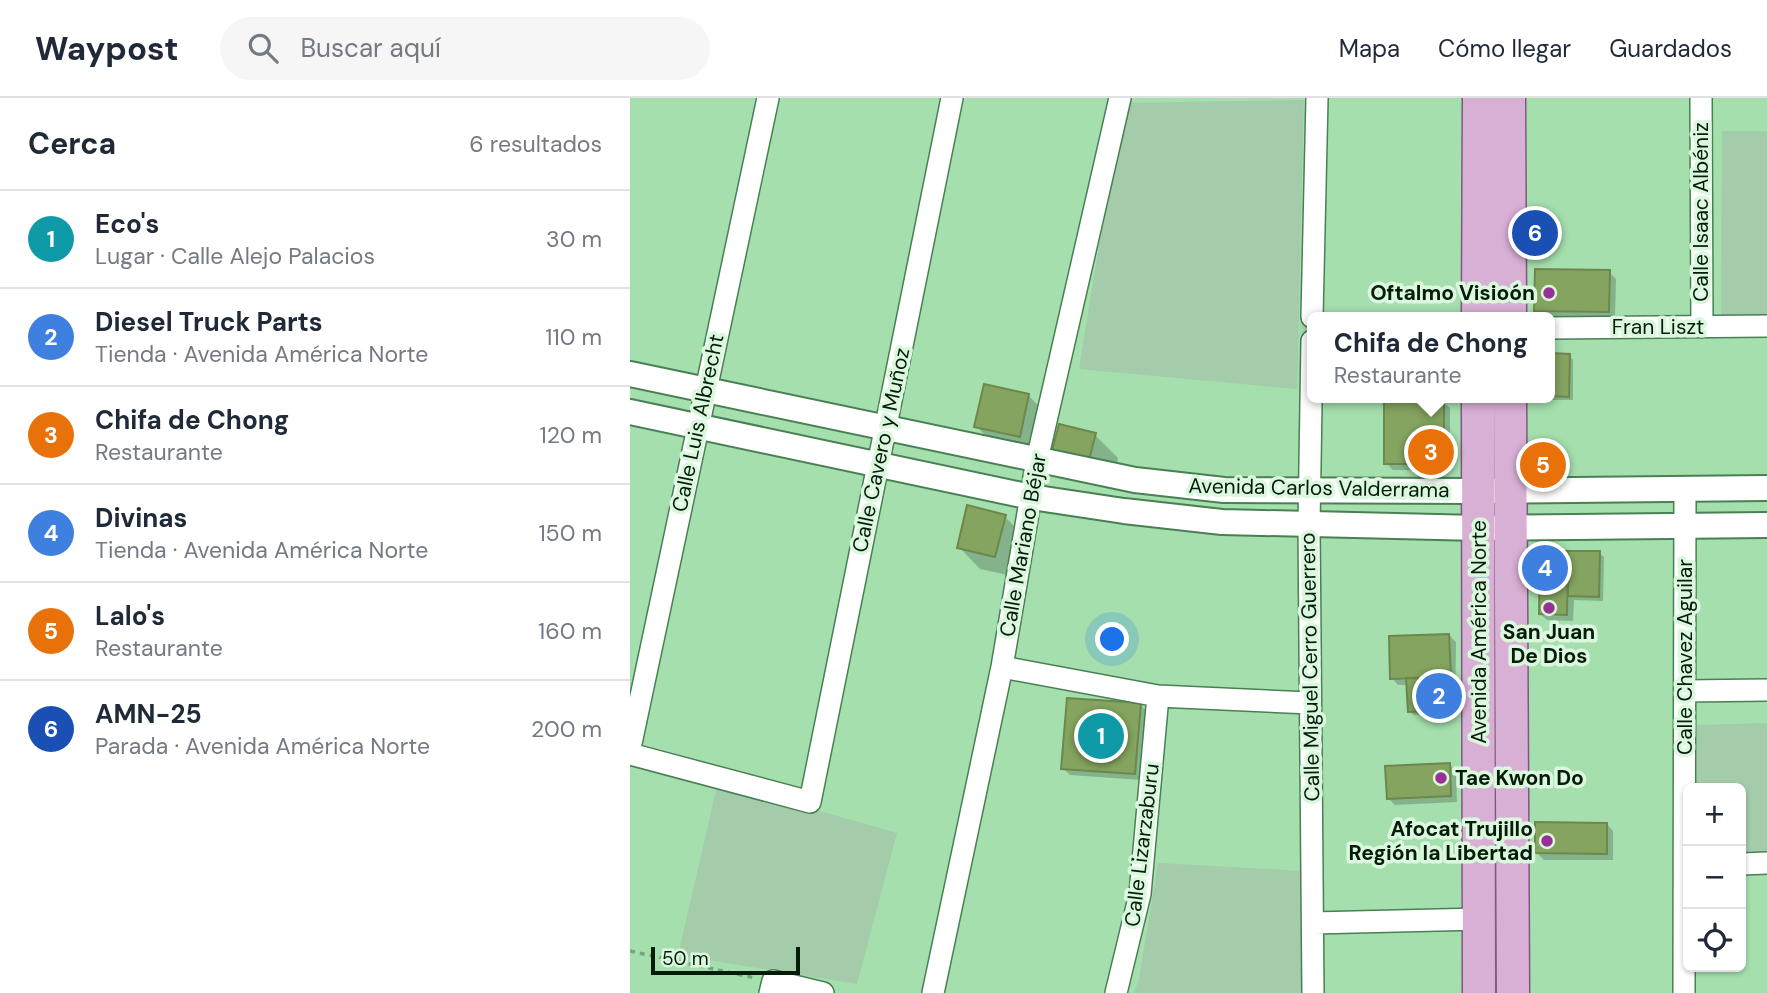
<!DOCTYPE html>
<html lang="es">
<meta charset="utf-8">
<style>
body{margin:0;font-family:"DM Sans",sans-serif;background:#f6f6f7;color:#1f2937}
.controls{position:absolute;right:21px;bottom:21px;display:grid;overflow:hidden;border-radius:10px;box-shadow:0 2px 5px #0004}
.controls button{width:63px;height:63px;display:grid;place-items:center;padding:0;border:0;border-bottom:2px solid #e0e1e3;background:#fff;color:#1f2937;font:35px sans-serif}
.scale{position:absolute;left:21px;bottom:18px;width:149px;box-sizing:border-box;padding-left:7px;border:4px solid #051c0a;border-top:0;font-size:19px;line-height:24px;white-space:nowrap;color:#051c0a;-webkit-text-stroke:5px #dbf8df;paint-order:stroke}
.you{position:absolute;left:483px;top:542px;width:24px;height:24px;margin:-18px;border:5px solid #fff;border-radius:50%;background:#1a73e8;box-shadow:0 0 0 10px #1a73e833}
.badge{display:grid;place-items:center;width:46px;height:46px;border-radius:50%;background:#db2777;color:#fff;font-size:23px;font-weight:700}
.pin{position:absolute;translate:-50% -50%;border:4px solid #fff;box-shadow:0 2px 7px #0006}
.popup{position:absolute;left:677px;top:214px;width:248px;height:91px;box-sizing:border-box;display:grid;place-content:center;border-radius:10px;background:#fff;filter:drop-shadow(0 2px 5px #0005);font-size:23px;white-space:nowrap;color:#747a83}
.popup b{font-size:26px;color:#1f2937}
.popup::after{content:'';position:absolute;left:50%;top:100%;margin-left:-14px;border:14px solid transparent;border-top-color:#fff}
.list{margin:0;padding:0;list-style:none}
h2{display:flex;justify-content:space-between;align-items:center;height:91px;margin:0;padding:0 28px;font-size:30px}
h2 small{font-size:23px;font-weight:400;color:#747a83}
.list li{display:grid;grid-template-columns:46px 1fr auto;gap:21px;align-items:center;box-sizing:border-box;height:98px;padding:0 28px;border-top:2px solid #e0e1e3}
.list b{display:block;font-size:26px;white-space:nowrap}
.list p{margin:0;font-size:23px;white-space:nowrap;color:#747a83}
.list em{font-size:23px;font-style:normal;color:#747a83}
.icon{flex:none;width:38px;height:38px;fill:none;stroke:currentColor;stroke-width:2;stroke-linecap:round;stroke-linejoin:round}
.map{position:relative;flex:none;width:1137px;height:895px;overflow:hidden}
header{display:flex;align-items:center;gap:42px;box-sizing:border-box;height:98px;padding:0 35px;background:#fff;border-bottom:2px solid #e0e1e3}
header strong{font-size:33px}
nav{display:flex;gap:38px;margin-inline-start:auto;font-size:24px}
.search{width:490px;height:63px;background:#f6f6f7;display:flex;align-items:center;gap:18px;box-sizing:border-box;padding:0 24px;border-radius:38px;color:#747a83;font-size:26px}
main{display:flex}
aside{flex:1;background:#fff}
.map>svg:first-child{display:block}
</style>
<header>
<strong>Waypost</strong>
<div class="search"><svg class="icon" aria-label="search" viewBox="0 0 24 24"><circle cx="10" cy="10" r="6"/><path d="M15 15l6 6"/></svg>Buscar aquí</div>
<nav><a>Mapa</a><a>Cómo llegar</a><a>Guardados</a></nav>
</header>
<main>
<aside>
<h2>Cerca<small>6 resultados</small></h2>
<ul class="list">
<li><span class="badge" style="background:#0f9aa8">1</span><div><b>Eco's</b><p>Lugar · Calle Alejo Palacios</p></div><em>30 m</em></li>
<li><span class="badge" style="background:#3f7fe0">2</span><div><b>Diesel Truck Parts</b><p>Tienda · Avenida América Norte</p></div><em>110 m</em></li>
<li><span class="badge" style="background:#e8710a">3</span><div><b>Chifa de Chong</b><p>Restaurante</p></div><em>120 m</em></li>
<li><span class="badge" style="background:#3f7fe0">4</span><div><b>Divinas</b><p>Tienda · Avenida América Norte</p></div><em>150 m</em></li>
<li><span class="badge" style="background:#e8710a">5</span><div><b>Lalo's</b><p>Restaurante</p></div><em>160 m</em></li>
<li><span class="badge" style="background:#1a4fb4">6</span><div><b>AMN-25</b><p>Parada · Avenida América Norte</p></div><em>200 m</em></li>
</ul>
</aside>
<div class="map">
<svg width="1137" height="895" viewBox="0 0 1137 895">
<rect width="100%" height="100%" fill="#a5dfae"/>
<path fill="#a4cbaa" d="M674,2L667,291L449,271L492,5Z
M1092,33H1137V224L1091,225Z
M1137,625V753H1111V690H1066L1067,627Z
M88,684L267,735L227,886L48,857Z
M528,765L672,773V895H504L509,881Z"/>
<path fill="#0003" d="M979,174L986,181L985,220L912,219L905,212Z
M920,257H939L943,262V302H912L910,300H920Z
M399,298L422,322L413,362L370,352L346,328Z
M813,304L820,310V372H763L756,365Z
M465,337L488,360L482,385L448,376Z
M928,359L932,363V380H905L900,376Z
M375,419L396,440L387,479L350,471L329,449Z
M911,454L969,455L974,459L973,503L944,502L943,523L917,522L910,516Z
M819,537L826,544L825,615L784,617L779,613L778,587H768L762,580Z
M510,607L517,613L511,682L440,677L433,670Z
M819,666L826,673L827,704L765,707L758,700Z
M977,726L983,733V762H914L907,755Z"/>
<path fill="#84a45f" stroke="#6d884d" stroke-width="2" d="M905,171L980,172L979,214L904,213Z
M920,255L940,256L939,299L920,298Z
M354,286L399,296L390,339L344,329Z
M754,302H814V366H754Z
M429,326L466,335L459,362L422,353Z
M928,357L929,376H899L898,358Z
M337,407L376,417L365,459L327,450Z
M910,452L938,453L937,517L909,516Z
M938,453H970L969,499L938,498Z
M819,536L821,579L760,581L759,538Z
M821,579L822,612L778,614L776,580Z
M437,600L511,605L505,676L431,671Z
M820,665L821,698L757,701L755,668Z
M905,724L977,725V756L905,755Z"/>
<g fill="none" stroke-linecap="round" stroke-linejoin="round">
<defs>
<path id="minor" d="M1071,0L1072,229
M682,219L687,0
M920,230L1137,228
M682,243L679,427L683,895
M372,569L528,598L680,605
M1055,593L1137,592
M0,650L138,0
M0,656L180,704L322,0
M1111,766L1137,765
M683,825L850,821
M140,895L143,883L193,895
M303,895L372,569L407,362L490,0
M486,895L510,796L528,598
M1054,895L1055,392"/>
<path id="tertiary" d="M0,276L505,382L594,392L849,393L1137,390
M0,314L401,399L494,413L592,424L849,430L1137,427"/>
<path id="primary" d="M879,0L880,219
M848,219L849,0
M848,300L849,895
M880,300L883,895"/>
</defs>
<use href="#minor" stroke="#488053" stroke-width="24"/>
<use href="#tertiary" stroke="#488053" stroke-width="28"/>
<use href="#primary" stroke="#7d5a7c" stroke-width="35"/>
<path stroke="#75a47d" stroke-width="3.5" stroke-dasharray="5 5" stroke-linecap="butt" d="M0,853L125,880"/>
<use href="#minor" stroke="#fff" stroke-width="21"/>
<use href="#tertiary" stroke="#fff" stroke-width="24"/>
<use href="#primary" stroke="#d8b0d6" stroke-width="32"/>
</g>
<g fill="#983195" stroke="#dbf8df" stroke-width="2.5">
<circle cx="919" cy="195" r="7"/>
<circle cx="919" cy="510" r="7"/>
<circle cx="811" cy="680" r="7"/>
<circle cx="917" cy="743" r="7"/>
</g>
<g text-anchor="middle" dominant-baseline="central" stroke-width="7" stroke-linejoin="round" paint-order="stroke">
<g font-size="21" fill="#051c0a" stroke="#dbf8df">
<text transform="translate(1071 114) rotate(-90)">Calle Isaac Albéniz</text>
<text x="1028" y="229">Fran Liszt</text>
<text transform="translate(68 325) rotate(-78)">Calle Luis Albrecht</text>
<text transform="translate(251 352) rotate(-78)">Calle Cavero y Muñoz</text>
<text transform="translate(689 390) rotate(1)">Avenida Carlos Valderrama</text>
<text transform="translate(393 447) rotate(-80)">Calle Mariano Béjar</text>
<text transform="translate(849 534) rotate(-90)">Avenida América Norte</text>
<text transform="translate(1055 559) rotate(-90)">Calle Chavez Aguilar</text>
<text transform="translate(680 569) rotate(-91)">Calle Miguel Cerro Guerrero</text>
<text transform="translate(512 747) rotate(-83)">Calle Lizarzaburu</text>
</g>
<g font-size="21" font-weight="bold" fill="#051c0a" stroke="#dbf8df" text-anchor="end">
<text x="905" y="195">Oftalmo Visioón</text>
<text x="919" y="534" text-anchor="middle">San Juan<tspan x="919" dy="24">De Dios</tspan></text>
<text x="825" y="680" text-anchor="start">Tae Kwon Do</text>
<text x="903" y="731">Afocat Trujillo<tspan x="903" dy="24">Región la Libertad</tspan></text>
</g>
</g>
</svg>
<div class="controls">
<button>+</button>
<button>−</button>
<button><svg class="icon" aria-label="locate" viewBox="0 0 24 24"><circle cx="12" cy="12" r="6"/><path d="M12 2v4M12 18v4M2 12h4M18 12h4"/></svg></button>
</div>
<div class="scale">50 m</div>
<div class="you"></div>
<div class="pin badge" style="left:471px;top:638px;background:#0f9aa8">1</div>
<div class="pin badge" style="left:809px;top:598px;background:#3f7fe0">2</div>
<div class="pin badge" style="left:801px;top:354px;background:#e8710a">3</div>
<div class="popup"><b>Chifa de Chong</b>Restaurante</div>
<div class="pin badge" style="left:915px;top:470px;background:#3f7fe0">4</div>
<div class="pin badge" style="left:913px;top:367px;background:#e8710a">5</div>
<div class="pin badge" style="left:905px;top:135px;background:#1a4fb4">6</div>
</div>
</main>
